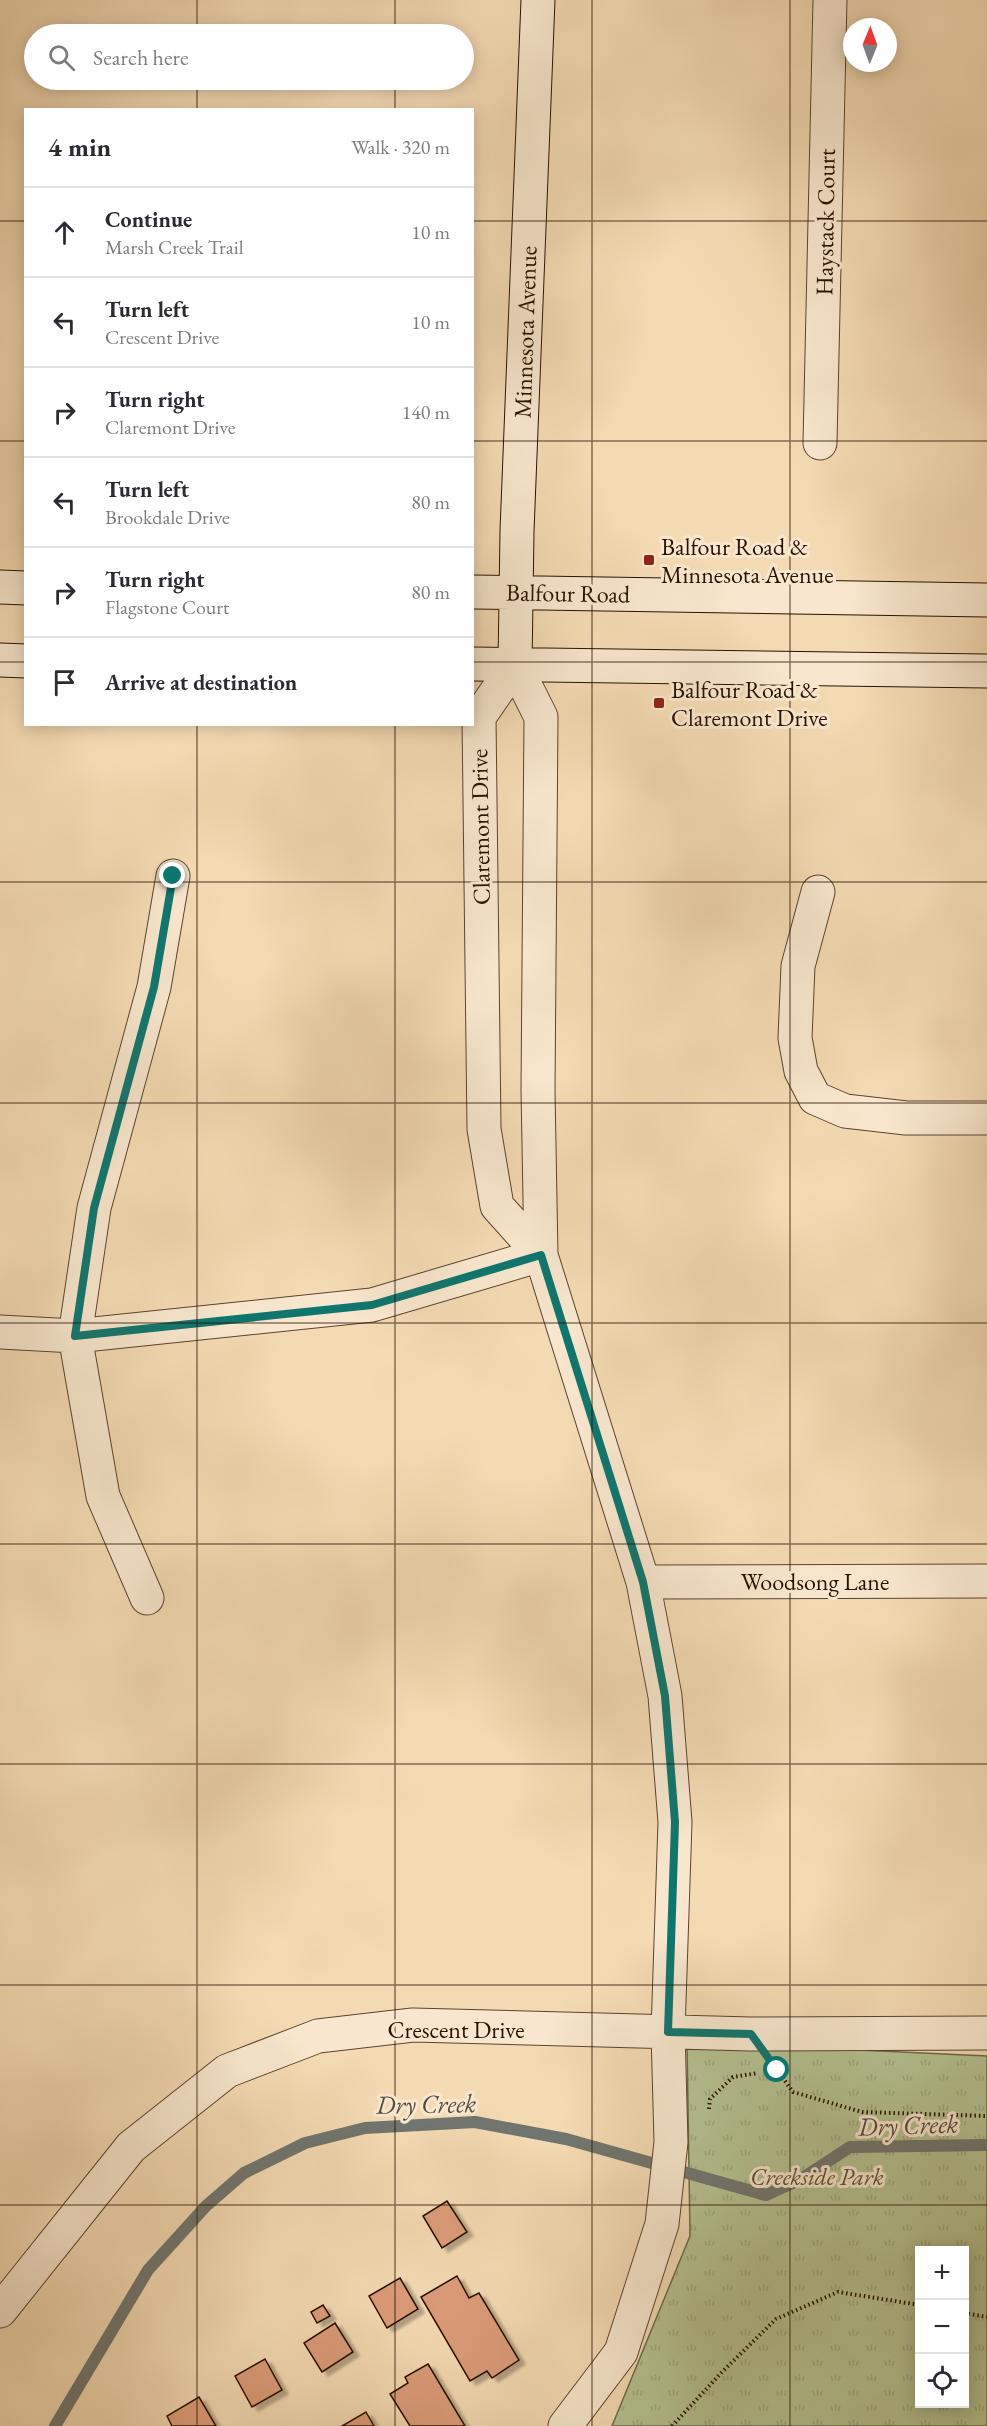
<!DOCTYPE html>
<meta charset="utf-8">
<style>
body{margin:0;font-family:"EB Garamond",serif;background:#f7f7f7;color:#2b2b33}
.controls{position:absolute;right:18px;bottom:18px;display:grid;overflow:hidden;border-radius:0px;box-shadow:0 3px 15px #0003}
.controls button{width:54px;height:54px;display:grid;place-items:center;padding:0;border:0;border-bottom:2px solid #e1e1e2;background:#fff;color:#2b2b33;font:30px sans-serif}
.compass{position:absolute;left:843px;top:18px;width:54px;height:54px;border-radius:50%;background:#fff;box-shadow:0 3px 15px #0003;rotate:1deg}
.stop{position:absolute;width:18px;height:18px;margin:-14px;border:4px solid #0f766e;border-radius:50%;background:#fff}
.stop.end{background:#0f766e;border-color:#fff;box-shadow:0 2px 6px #0008}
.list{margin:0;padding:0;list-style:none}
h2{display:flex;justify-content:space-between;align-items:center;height:78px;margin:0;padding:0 24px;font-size:26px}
h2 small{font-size:20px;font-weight:400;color:#7c7c81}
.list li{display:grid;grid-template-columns:39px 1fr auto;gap:18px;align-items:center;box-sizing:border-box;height:90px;padding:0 24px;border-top:2px solid #e1e1e2}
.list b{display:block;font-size:22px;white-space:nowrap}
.list p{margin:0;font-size:20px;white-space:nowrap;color:#7c7c81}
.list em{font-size:20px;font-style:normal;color:#7c7c81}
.icon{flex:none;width:33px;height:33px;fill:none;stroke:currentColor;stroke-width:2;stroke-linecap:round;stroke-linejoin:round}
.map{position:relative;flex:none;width:987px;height:2426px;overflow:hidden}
.search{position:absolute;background:#fff;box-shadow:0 3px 15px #0003;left:24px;top:24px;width:450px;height:66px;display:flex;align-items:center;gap:15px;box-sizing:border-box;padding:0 21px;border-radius:33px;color:#7c7c81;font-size:22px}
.panel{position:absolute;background:#fff;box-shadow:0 3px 15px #0003;left:24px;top:108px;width:450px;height:618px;border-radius:0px}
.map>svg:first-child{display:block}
</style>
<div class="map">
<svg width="987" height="2426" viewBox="0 0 987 2426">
<defs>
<pattern id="park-tufts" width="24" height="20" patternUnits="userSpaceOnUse" patternTransform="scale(1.5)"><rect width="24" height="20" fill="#b5c191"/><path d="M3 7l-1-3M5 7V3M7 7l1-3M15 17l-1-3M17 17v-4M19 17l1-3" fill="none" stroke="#9ca57b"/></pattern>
<filter id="shadow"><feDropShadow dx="6" dy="4" stdDeviation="1.5" flood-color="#0004"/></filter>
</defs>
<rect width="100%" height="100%" fill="#f4dab3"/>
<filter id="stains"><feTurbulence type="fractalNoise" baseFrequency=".00333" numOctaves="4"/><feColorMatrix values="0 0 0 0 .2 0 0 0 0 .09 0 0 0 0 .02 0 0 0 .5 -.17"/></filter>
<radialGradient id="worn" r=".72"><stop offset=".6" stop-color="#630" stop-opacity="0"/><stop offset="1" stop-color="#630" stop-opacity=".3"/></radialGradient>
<path fill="url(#park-tufts)" stroke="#6e6948" stroke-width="1.5" fill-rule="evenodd" d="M687,2042L987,2056V2426H612L690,2236ZM920,2250H964V2404H920Z"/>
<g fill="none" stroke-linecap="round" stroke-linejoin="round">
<path stroke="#71756f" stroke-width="12" d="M55,2426L148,2270L206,2206L244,2173L305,2143L365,2128L475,2122L566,2139L766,2195L801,2179L850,2147L987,2145"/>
</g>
<path fill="#dc9c7a" stroke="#281100" stroke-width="1.5" filter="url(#shadow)" d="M447,2201L467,2232L442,2248L423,2216Z
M457,2276L469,2298L479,2293L519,2360L492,2378L487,2371L470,2381L421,2297Z
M400,2278L418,2309L387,2328L369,2296Z
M323,2305L330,2316L317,2323L311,2312Z
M335,2323L353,2352L322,2372L304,2343Z
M265,2359L282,2390L252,2407L235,2376Z
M428,2364L465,2426H410L390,2394L408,2383L405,2377Z
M199,2397L216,2426H172L167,2416Z
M366,2412L374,2426H342Z"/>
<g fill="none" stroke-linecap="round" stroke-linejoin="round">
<defs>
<path id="street" d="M820,443L830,0
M818,892L798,966L795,1038L801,1071L815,1098L845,1111L906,1118H987
M541,1255L497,1206L484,1129L479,717L515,665L541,717L538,1090L541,1255L643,1582L665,1696L675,1822L668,2032L671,2142L662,2224L621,2352L565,2426
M0,1332L75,1336L372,1305L541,1255
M643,1582L987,1581
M147,1598L103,1496L75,1336L94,1208L154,987L173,876
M0,2311L131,2147L227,2071L318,2036L413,2025L751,2034L987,2033"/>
<path id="secondary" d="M0,587L26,588
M472,592L987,600
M0,660L26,661
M472,664L987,671
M515,665L517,531L538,0"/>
</defs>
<use href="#street" stroke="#5b432d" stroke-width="35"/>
<use href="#secondary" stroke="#281100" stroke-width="35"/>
<path stroke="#281100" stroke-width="4" stroke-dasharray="1.5 3" stroke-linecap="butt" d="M777,2070L793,2092L862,2112L987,2116
M709,2109L710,2099L733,2077L758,2073
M964,2313L987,2317
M672,2426L722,2372L776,2319L838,2292L920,2305"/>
<use href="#street" stroke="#f8e7ce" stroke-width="33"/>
<use href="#secondary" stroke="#f8e7ce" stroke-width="33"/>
</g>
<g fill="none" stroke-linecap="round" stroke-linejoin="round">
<path stroke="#0f766e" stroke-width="8" d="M173,876L154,987L94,1208L75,1336L372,1305L541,1255L643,1582L665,1696L675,1822L668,2032L751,2034L777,2070"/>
</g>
<path fill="none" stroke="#281100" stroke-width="1.5" stroke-opacity="0.55" d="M197,0V34M395,0V34M592,0V2426M790,0V2426M197,80V110M395,80V110M0,221H26M472,221H987M0,441H26M472,441H987M0,662H26M472,662H987M197,724V2426M395,724V2426M0,882H987M0,1103H987M0,1323H987M0,1544H987M0,1764H987M0,1985H987M0,2205H987"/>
<g fill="#8f2418" stroke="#f8e7ce" stroke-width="2">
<rect x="643" y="554" width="12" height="12" rx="3"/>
<rect x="653" y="697" width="12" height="12" rx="3"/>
</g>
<g text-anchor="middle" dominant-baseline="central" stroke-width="6" stroke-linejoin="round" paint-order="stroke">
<g font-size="24" fill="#281100" stroke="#f8e7ce">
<text transform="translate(825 222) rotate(-89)">Haystack Court</text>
<text transform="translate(525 332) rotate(-88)">Minnesota Avenue</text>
<text transform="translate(568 593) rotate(1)">Balfour Road</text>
<text transform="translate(480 827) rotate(-91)">Claremont Drive</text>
<text x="815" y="1581">Woodsong Lane</text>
<text x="456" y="2029">Crescent Drive</text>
</g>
<g font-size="24" fill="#281100" stroke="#f8e7ce" text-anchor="start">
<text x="661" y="546">Balfour Road &amp;<tspan x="661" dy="28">Minnesota Avenue</tspan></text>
<text x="671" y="689">Balfour Road &amp;<tspan x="671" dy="28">Claremont Drive</tspan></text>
</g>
<g font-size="24" font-style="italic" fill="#594f33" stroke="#f8e7ce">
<text x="817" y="2176">Creekside Park</text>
</g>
<g font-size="26" font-style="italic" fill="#534b41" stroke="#f8e7ce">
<text transform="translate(426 2104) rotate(-1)">Dry Creek</text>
<text transform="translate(908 2125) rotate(-2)">Dry Creek</text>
</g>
</g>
<rect width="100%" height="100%" filter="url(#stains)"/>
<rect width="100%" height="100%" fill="url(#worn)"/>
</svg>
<div class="controls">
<button>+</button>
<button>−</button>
<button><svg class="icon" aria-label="locate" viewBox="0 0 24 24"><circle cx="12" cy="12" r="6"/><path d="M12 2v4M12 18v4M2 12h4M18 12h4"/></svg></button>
</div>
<svg class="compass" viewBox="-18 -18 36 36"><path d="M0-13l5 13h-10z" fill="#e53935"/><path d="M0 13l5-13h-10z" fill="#7c7c81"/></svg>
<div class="stop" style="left:777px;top:2070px"></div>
<div class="stop end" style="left:173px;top:876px"></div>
<div class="search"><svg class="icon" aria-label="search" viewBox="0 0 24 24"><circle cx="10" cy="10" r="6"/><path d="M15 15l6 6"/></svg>Search here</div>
<section class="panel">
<h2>4 min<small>Walk · 320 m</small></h2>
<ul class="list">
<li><svg class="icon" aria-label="ahead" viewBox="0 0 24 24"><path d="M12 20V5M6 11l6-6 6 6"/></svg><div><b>Continue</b><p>Marsh Creek Trail</p></div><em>10 m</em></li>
<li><svg class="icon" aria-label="left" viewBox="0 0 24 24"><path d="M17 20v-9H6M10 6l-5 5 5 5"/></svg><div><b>Turn left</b><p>Crescent Drive</p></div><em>10 m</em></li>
<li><svg class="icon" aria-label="right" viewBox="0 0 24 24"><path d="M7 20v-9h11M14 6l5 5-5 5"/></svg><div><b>Turn right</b><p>Claremont Drive</p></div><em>140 m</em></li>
<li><svg class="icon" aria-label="left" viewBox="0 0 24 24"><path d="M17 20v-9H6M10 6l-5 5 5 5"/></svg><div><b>Turn left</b><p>Brookdale Drive</p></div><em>80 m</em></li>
<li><svg class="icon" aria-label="right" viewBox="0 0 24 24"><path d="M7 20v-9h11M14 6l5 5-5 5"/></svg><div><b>Turn right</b><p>Flagstone Court</p></div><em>80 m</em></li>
<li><svg class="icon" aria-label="arrive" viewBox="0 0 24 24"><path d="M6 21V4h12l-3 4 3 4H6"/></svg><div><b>Arrive at destination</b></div></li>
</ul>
</section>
</div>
